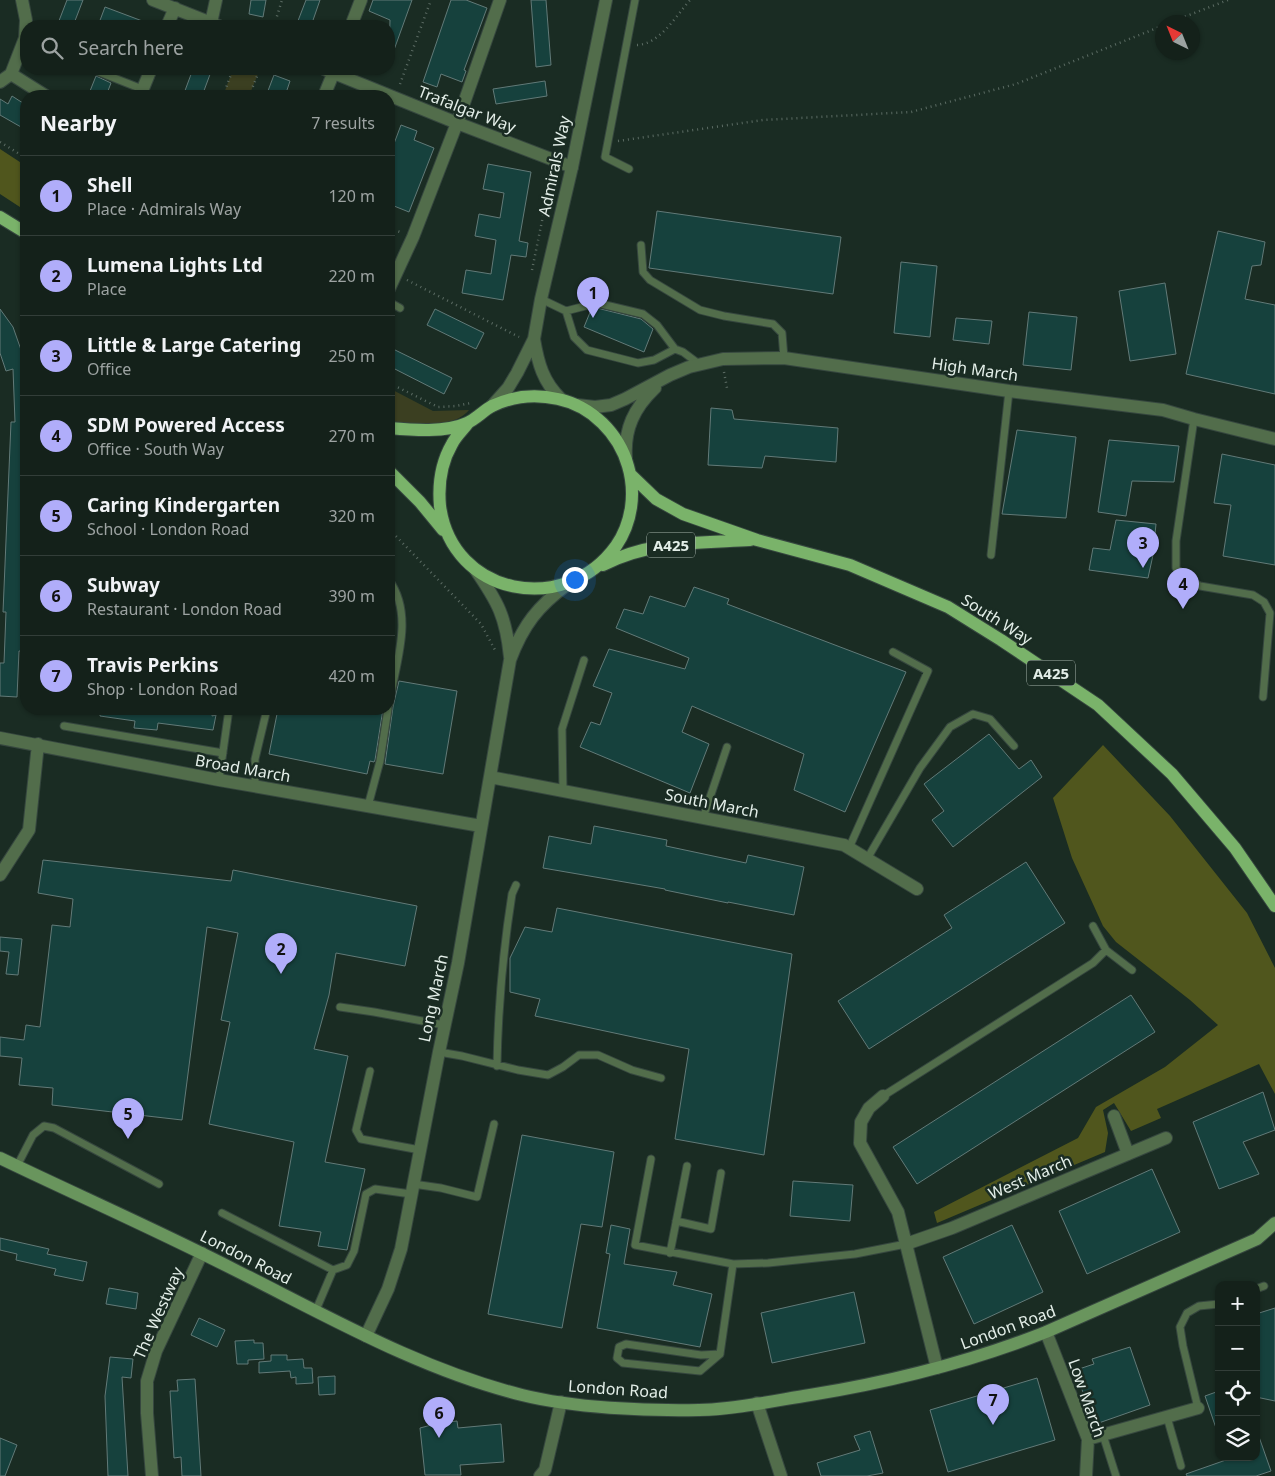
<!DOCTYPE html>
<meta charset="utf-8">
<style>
body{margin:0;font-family:"Noto Sans",sans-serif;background:#1d2923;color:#f1f3f6}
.controls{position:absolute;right:15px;bottom:15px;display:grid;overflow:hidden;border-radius:10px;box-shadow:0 1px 4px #0004}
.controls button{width:45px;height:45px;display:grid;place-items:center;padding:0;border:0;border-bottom:1px solid #333e39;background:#14211a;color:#f1f3f6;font:25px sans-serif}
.compass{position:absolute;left:1155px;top:15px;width:45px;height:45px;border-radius:50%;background:#14211a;box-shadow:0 1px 4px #0004;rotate:317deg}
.you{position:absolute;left:574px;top:579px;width:18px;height:18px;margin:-12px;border:4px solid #fff;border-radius:50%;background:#1a73e8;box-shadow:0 0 0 8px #1a73e833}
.badge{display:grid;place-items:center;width:32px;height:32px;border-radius:50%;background:#b0adfa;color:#111;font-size:16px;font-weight:700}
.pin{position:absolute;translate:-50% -41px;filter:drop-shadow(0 1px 2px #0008)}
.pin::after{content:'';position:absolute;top:26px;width:18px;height:15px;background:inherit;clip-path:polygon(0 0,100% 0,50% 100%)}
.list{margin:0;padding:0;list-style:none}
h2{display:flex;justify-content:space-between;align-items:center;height:65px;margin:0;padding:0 20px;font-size:21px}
h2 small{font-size:16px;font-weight:400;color:#9da3a2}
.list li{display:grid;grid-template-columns:32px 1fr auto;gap:15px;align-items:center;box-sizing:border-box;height:80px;padding:0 20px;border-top:1px solid #333e39}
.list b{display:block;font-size:19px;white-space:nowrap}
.list p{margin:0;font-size:16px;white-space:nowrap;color:#9da3a2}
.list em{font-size:16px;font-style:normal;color:#9da3a2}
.icon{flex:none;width:28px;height:28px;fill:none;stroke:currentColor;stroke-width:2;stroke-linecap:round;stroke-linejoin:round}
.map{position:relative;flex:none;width:1275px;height:1476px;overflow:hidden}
.search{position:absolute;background:#14211a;box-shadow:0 1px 4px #0004;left:20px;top:20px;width:375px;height:55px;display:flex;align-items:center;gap:12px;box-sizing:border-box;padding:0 18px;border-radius:20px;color:#9da3a2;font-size:19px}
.panel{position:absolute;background:#14211a;box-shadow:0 1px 4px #0004;left:20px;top:90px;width:375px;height:625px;border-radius:20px}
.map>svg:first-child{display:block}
</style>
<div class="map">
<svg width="1275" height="1476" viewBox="0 0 1275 1476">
<rect width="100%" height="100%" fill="#1a2c23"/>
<path fill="#3b3f21" d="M233,69H260L249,96H223Z
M389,388L433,411L469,410C454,429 411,426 389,421Z"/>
<path fill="#50561d" d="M0,149L26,166V211L0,194Z
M1103,745L1170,816L1247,913L1275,968V1094L1259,1064L1157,1109L1161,1118L1131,1131L1114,1103L1103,1110L1108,1133L1105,1152L937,1223L934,1212L1078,1138L1096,1107L1165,1067L1218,1025L1190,1000L1116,942L1103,926L1072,858L1053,798Z"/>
<path fill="#16413d" stroke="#627a78" d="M67,0H83L73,26H57Z
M251,0H266L263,17L249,14Z
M306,0H320L311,26H296Z
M373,0H412L390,61H389L390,20L369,11Z
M451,0H466L487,8L464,70L466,71L462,82L441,74L437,87L423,82Z
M531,0H546L551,65L536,67Z
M105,7L153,25V26H107L99,23Z
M193,69H212L202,96H183Z
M274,75L290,81L285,96H266Z
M96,76L111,83L106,96H88Z
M545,81L547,96L496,104L493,89Z
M12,96L26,105V127L22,124L21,127L0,115V99L8,104Z
M401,125L417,131L414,140L434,148L409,212L389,204V157Z
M488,164L531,172L519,241L528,243L526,257L511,255L503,300L462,293L466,270L491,274L496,240L475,236L479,214L500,218L504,193L483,189Z
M657,211L841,237L833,294L649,268Z
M1218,231L1265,242L1261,265L1252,266L1245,299L1275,305V394L1186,374Z
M901,262L937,266L930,337L894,333Z
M1165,283L1176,354L1130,361L1119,291Z
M597,308L641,319L653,329L644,352L584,327L591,310Z
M0,309L13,327L26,364V540L22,651H19L17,697L0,696V663H4L6,612H3L11,422H15L13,369L6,371L0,353Z
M435,309L484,333L476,349L427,325Z
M1029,312L1077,317L1071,370L1023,365Z
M956,318L992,321L989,344L953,340Z
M389,347L452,378L444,394L389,366Z
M711,408L732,410L734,419L838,428L836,462L765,456L762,468L708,465Z
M1017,430L1076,437L1066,518L1002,514Z
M1109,440L1179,446L1174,482L1132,481L1126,516L1098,512Z
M1222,454L1275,465V565L1223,556L1231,505L1214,503Z
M1116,520L1156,524L1153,555L1148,578L1089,570L1093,548L1110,550Z
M694,587L729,599L727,604L906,672L845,812L794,790L804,754L692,706L682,732L709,744L690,793L580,747L591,722L600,725L612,693L593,686L609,649L685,669L689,658L616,628L624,609L643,614L650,596L685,607Z
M399,681L457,691L443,774L385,764L393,707Z
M100,709H213L212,716L216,715L213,730L158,723L157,730L134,728L135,721L100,716Z
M278,709H383L375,760L374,762L370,761L367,774L269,754Z
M989,734L1019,769L1031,760L1042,777L953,847L932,820L944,811L924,784Z
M594,826L667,840L666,846L746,863L748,855L804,867L794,915L728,902V903L665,890V889L543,868L549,836L591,844Z
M43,860L231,881L233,870L417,906L405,966L336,953L329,995L314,1049L348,1056L325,1162L365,1169L347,1250L318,1246L321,1232L279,1226L294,1142L209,1124L230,1022L221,1020L238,933L207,927L182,1120L52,1105L53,1088L19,1085L22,1058L0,1056V1037L24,1040L26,1025L40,1027L52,925L70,927L73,899L38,893Z
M1026,862L1065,923L869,1049L838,1001L952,928L944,915Z
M557,908L792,954L764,1155L675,1139L689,1049L535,1016L540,999L510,992V958L525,927L552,932Z
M0,937L22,939L18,975L6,974L9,952L0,951Z
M1131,995L1155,1032L917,1184L893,1147Z
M1263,1092L1275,1130L1243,1142L1259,1174L1219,1189L1193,1122Z
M522,1135L614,1152L602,1227L581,1224L562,1328L488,1314Z
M1152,1169L1180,1232L1087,1274L1059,1211Z
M793,1181L853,1185L850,1221L790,1216Z
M611,1225L630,1229L624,1264L677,1272L673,1285L712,1294L700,1347L597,1328L610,1254L606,1253Z
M1012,1225L1043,1292L974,1324L943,1257Z
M0,1238L49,1249L47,1254L87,1262L83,1281L54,1275L56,1269L16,1260L17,1254L0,1250Z
M109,1288L138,1293L136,1309L106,1304Z
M854,1292L865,1343L772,1363L761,1313Z
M1275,1308V1401L1256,1397V1314Z
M199,1318L225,1330L217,1347L191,1335Z
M254,1340V1343H263L264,1359L248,1360V1364H237L235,1341Z
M1130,1347L1150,1405L1093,1425L1076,1370L1094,1364L1092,1359Z
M271,1355H287V1360L303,1359L304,1368H312L313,1383L296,1384V1377L291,1378L290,1371L259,1373V1362L271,1361Z
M110,1357L133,1359L131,1378L122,1377L128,1476H108L105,1396Z
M335,1376V1394L319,1395L318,1377Z
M1037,1378L1055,1440L948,1472L930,1410Z
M195,1379L201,1476H182L181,1457L174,1458L170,1391H178L177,1380Z
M1219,1391V1431H1217L1205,1396Z
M457,1421L458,1428L501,1424L504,1462L460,1465L461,1475H425L420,1428L439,1423Z
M870,1431L883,1473L867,1476H821L817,1463L860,1450L854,1436Z
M1258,1434L1271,1471L1256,1476H1187L1186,1474L1226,1460L1225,1457H1256V1435Z
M0,1438L17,1445L5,1476H0Z"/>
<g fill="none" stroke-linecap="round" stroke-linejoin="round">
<defs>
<path id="service" d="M100,69L99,72L142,89
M629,169L605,157L635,0
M641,245L643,272L650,280L700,310L724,316L773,324L782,333L784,358
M541,299L566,311L574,337L587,350L638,363L654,360L675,349L683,352L699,364
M389,302L400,308
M566,311L597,303L643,314L657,325L675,349
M1194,419L1176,541V568L1187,579L1200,586L1253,595L1264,602L1270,613L1263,697
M991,555L1009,391
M389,580C415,616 395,665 389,704
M64,726L223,753
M219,780L229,709
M255,787V759L267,709
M563,791L562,729L584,660
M368,806L380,761L388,709
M703,818L727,747
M849,848L928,671L893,652
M867,859L920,768L950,727L973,714L990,719L1014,746
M1093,926L1106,950L1132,970
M340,1007L374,1012L444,1025
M439,1052L462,1056L518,1070L548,1075L563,1067L579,1055H598L632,1070L661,1078
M497,1066C498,1008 503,951 512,894L516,885
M370,1071L356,1130L361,1139L420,1150
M883,1096L1093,963L1106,950
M651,1159L635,1245L733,1264L768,1263L855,1254L906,1244
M17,1166L33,1135L44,1126L54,1128L159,1184
M413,1184L441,1188L477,1197L494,1124
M222,1213L333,1270L316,1310
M676,1221L711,1229L721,1173
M670,1253L687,1166
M333,1270L347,1265L354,1251L366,1194L375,1189L411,1194
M1256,1289L1264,1286
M720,1354L700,1371L623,1363L617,1358L619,1347L626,1344L701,1355L720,1354L733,1264
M1198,1408L1183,1346L1180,1327L1187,1313L1199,1306L1219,1304
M1167,1417L1181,1466
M1103,1435L1116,1476"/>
<path id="minor" d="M153,0L219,26
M211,23L216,0
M167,26L175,8
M351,26L361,0
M324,69L457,123L572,167
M11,74L46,96
M0,82L11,74L25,38L26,20L22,0
M140,96L151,69
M324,96L335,69
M389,289L413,237L457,123L500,0
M577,405L595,407L611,405L625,399L670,375L689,367L723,359L784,358L1009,391L1163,410L1194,419L1275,439
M626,458C624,429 634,408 655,388
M475,569C498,602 506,617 510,657
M0,738L219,780L481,826
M490,777L844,845L917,889
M0,875L29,830L38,744
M883,1096L869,1108L861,1122L860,1143L898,1212L937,1368
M1114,1116L1128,1154
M906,1244L952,1228L1166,1138
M1046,1332L1088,1439L1086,1476
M366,1336L388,1289L401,1249L439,1052L458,963L510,660C523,625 538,606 568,584
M757,1403L781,1476
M1088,1439L1198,1408
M152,1476L147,1413V1381L156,1351L202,1253"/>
<path id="tertiary" d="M534,339C538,363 543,382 561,399
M492,406L508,388L517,373L534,339L541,299L572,167L606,0
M540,1476L545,1470L561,1402"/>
<path id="secondary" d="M0,1158C79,1196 159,1231 237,1271C329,1317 421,1370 522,1395C574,1408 645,1411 699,1410C736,1409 773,1401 810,1395C890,1382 970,1362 1046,1332L1257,1239L1275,1223"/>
<path id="primary" d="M0,217L26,233
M389,428C412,430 446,433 467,423C476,419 483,411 492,406C513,396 536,394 558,399C592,406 619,434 628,466C636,493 632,523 616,546C565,617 452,596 440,506C438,484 441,463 452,444C456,436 463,430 468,423
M389,471L420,502L443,530
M630,474L656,499L683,514L757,540L850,565L948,607L1001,640L1098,705L1172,774L1235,848L1275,906
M603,565C648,541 700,543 750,540"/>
</defs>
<use href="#service" stroke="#36473f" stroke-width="9"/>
<use href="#minor" stroke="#36473f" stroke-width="14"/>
<use href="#tertiary" stroke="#36473f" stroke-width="14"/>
<use href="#secondary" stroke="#36473f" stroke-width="14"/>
<use href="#primary" stroke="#36473f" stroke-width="14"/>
<path stroke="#5c6c64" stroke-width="2.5" stroke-dasharray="1 4" stroke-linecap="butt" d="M1171,22L1228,0
M274,26L282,0
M637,45C660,44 676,16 690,0
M400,84L431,0
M223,96L233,69
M249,96L260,69
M618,141L763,120L911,112L1016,84L1162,26
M0,142L26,158
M389,228L400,232
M532,270L552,172
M407,280L519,337
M724,372L727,388
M389,383L438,407L456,406L471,403
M389,529L481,624L495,650"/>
<use href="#service" stroke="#526d4b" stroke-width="7"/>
<use href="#minor" stroke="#526d4b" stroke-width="12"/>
<use href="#tertiary" stroke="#526d4b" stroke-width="12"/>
<use href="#secondary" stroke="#69955d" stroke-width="12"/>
<use href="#primary" stroke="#7ab36a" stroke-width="12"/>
</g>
<g text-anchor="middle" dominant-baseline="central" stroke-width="5" stroke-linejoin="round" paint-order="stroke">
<g fill="#1a2c23" stroke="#a7b4ad" stroke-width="1">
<rect x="647" y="532.5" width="48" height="25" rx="4"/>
<rect x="1027" y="660.5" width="48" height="25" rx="4"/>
</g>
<g font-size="15" font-weight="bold" fill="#e3eee8">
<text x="671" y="545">A425</text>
<text x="1051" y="673">A425</text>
</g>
<g font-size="16" fill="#e3eee8" stroke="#1a2c23">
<text transform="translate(467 109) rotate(21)">Trafalgar Way</text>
<text transform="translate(554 166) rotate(-78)">Admirals Way</text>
<text transform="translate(975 369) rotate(8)">High March</text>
<text transform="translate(997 619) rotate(32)">South Way</text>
<text transform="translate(243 768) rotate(10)">Broad March</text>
<text transform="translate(712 803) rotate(11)">South March</text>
<text transform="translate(433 998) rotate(-78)">Long March</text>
<text transform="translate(1030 1177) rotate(-23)">West March</text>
<text transform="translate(246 1257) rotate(27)">London Road</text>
<text transform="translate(158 1313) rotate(-66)">The Westway</text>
<text transform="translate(1008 1327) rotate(-20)">London Road</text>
<text transform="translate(618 1389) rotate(4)">London Road</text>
<text transform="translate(1087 1398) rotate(71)">Low March</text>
</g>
</g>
</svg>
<div class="controls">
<button>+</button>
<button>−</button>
<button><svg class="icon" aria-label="locate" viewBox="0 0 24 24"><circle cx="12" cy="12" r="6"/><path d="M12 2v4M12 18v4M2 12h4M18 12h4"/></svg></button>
<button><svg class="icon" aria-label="layers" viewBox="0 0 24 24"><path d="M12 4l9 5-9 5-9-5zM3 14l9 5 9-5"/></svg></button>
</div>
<svg class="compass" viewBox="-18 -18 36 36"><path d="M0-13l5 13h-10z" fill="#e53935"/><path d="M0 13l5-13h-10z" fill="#9da3a2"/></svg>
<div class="you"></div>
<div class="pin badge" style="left:593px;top:318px">1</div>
<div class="pin badge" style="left:281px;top:974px">2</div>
<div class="pin badge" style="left:1143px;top:568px">3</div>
<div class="pin badge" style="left:1183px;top:609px">4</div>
<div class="pin badge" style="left:128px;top:1139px">5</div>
<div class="pin badge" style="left:439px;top:1438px">6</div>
<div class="pin badge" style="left:993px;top:1425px">7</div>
<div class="search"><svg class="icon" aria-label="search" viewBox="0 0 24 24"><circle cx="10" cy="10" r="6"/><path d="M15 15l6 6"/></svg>Search here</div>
<section class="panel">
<h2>Nearby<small>7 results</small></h2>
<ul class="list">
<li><span class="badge">1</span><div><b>Shell</b><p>Place · Admirals Way</p></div><em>120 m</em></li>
<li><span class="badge">2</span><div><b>Lumena Lights Ltd</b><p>Place</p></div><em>220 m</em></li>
<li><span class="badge">3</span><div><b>Little &amp; Large Catering</b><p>Office</p></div><em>250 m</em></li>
<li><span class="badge">4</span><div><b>SDM Powered Access</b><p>Office · South Way</p></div><em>270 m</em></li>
<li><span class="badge">5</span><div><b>Caring Kindergarten</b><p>School · London Road</p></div><em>320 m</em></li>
<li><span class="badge">6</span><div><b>Subway</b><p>Restaurant · London Road</p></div><em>390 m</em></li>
<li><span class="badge">7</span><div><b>Travis Perkins</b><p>Shop · London Road</p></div><em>420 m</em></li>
</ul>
</section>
</div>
